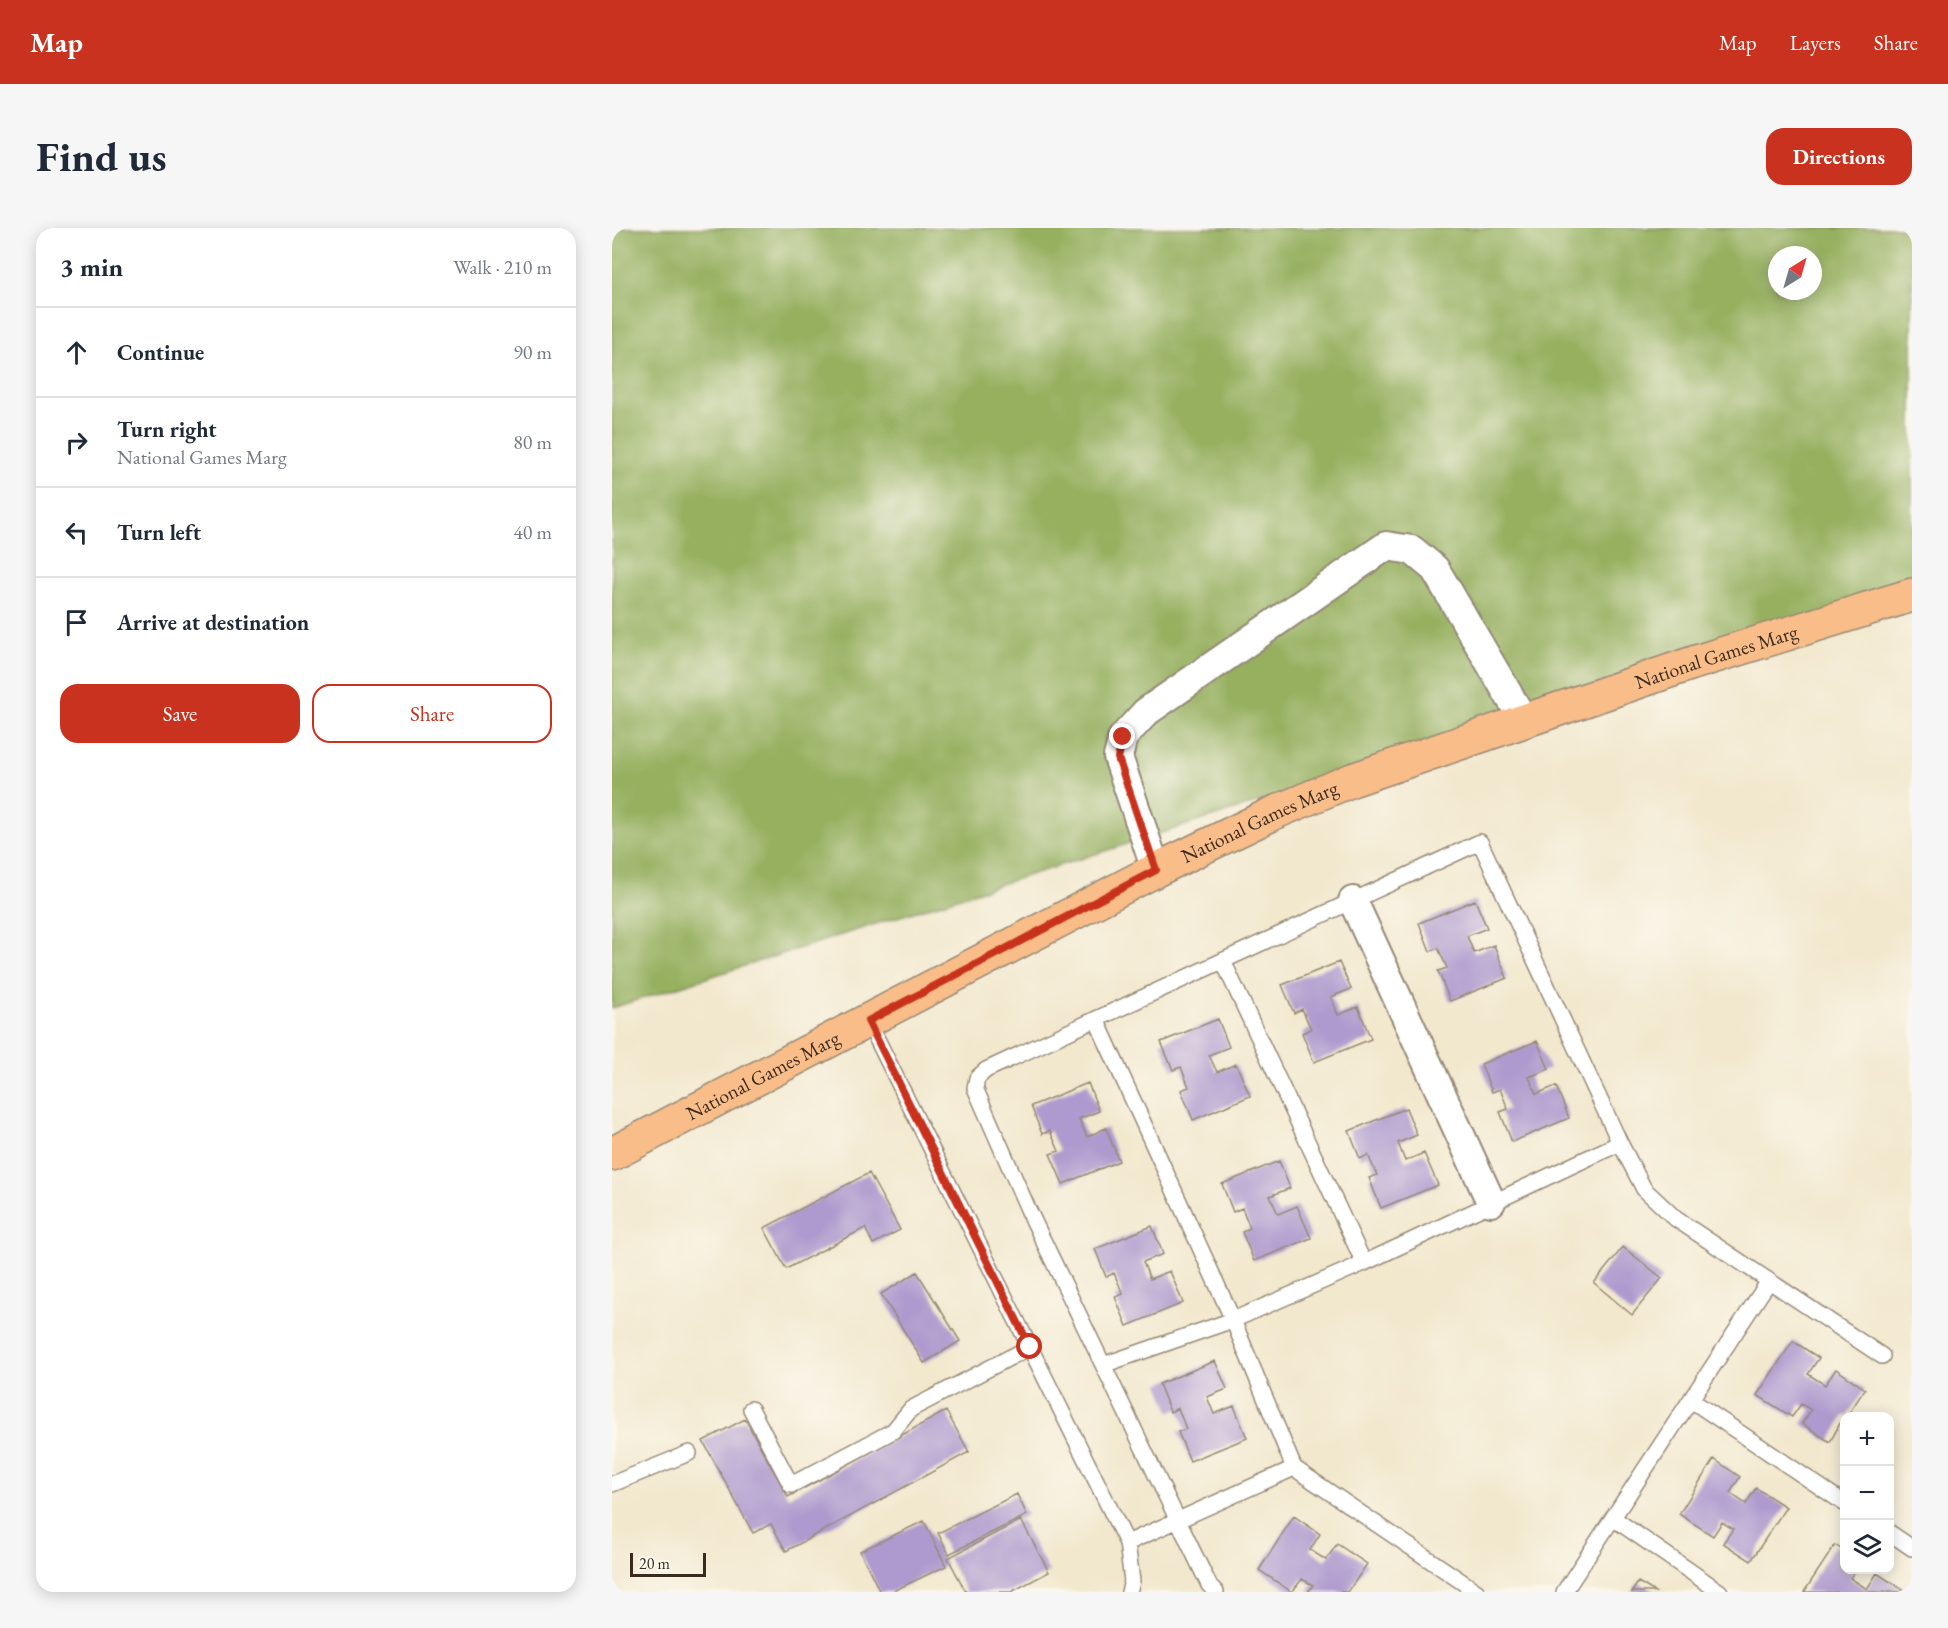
<!DOCTYPE html>
<meta charset="utf-8">
<style>
body{margin:0;font-family:"EB Garamond",serif;background:#f6f6f7;color:#1f2937}
.controls{position:absolute;right:18px;bottom:18px;display:grid;overflow:hidden;border-radius:12px;box-shadow:0 3px 15px #0003}
.controls button{width:54px;height:54px;display:grid;place-items:center;padding:0;border:0;border-bottom:2px solid #e0e1e3;background:#fff;color:#1f2937;font:30px sans-serif}
.compass{position:absolute;left:1156px;top:18px;width:54px;height:54px;border-radius:50%;background:#fff;box-shadow:0 3px 15px #0003;rotate:37deg}
.scale{position:absolute;left:18px;bottom:15px;width:76px;box-sizing:border-box;padding-left:6px;border:3px solid #3b2a1e;border-top:0;font-size:16px;line-height:21px;white-space:nowrap;color:#3b2a1e;-webkit-text-stroke:4px #fbf7ec;paint-order:stroke}
.stop{position:absolute;width:18px;height:18px;margin:-14px;border:4px solid #c8321e;border-radius:50%;background:#fff}
.stop.end{background:#c8321e;border-color:#fff;box-shadow:0 2px 6px #0008}
.list{margin:0;padding:0;list-style:none}
h2{display:flex;justify-content:space-between;align-items:center;height:78px;margin:0;padding:0 24px;font-size:26px}
h2 small{font-size:20px;font-weight:400;color:#747a83}
.list li{display:grid;grid-template-columns:39px 1fr auto;gap:18px;align-items:center;box-sizing:border-box;height:90px;padding:0 24px;border-top:2px solid #e0e1e3}
.list b{display:block;font-size:22px;white-space:nowrap}
.list p{margin:0;font-size:20px;white-space:nowrap;color:#747a83}
.list em{font-size:20px;font-style:normal;color:#747a83}
.actions{display:flex;gap:12px;padding:18px 24px}
.actions a{flex:1;padding:14px 0;border:2px solid #c8321e;border-radius:18px;text-align:center;font-size:21px;color:#c8321e}
.actions .main{background:#c8321e;color:#fff}
.icon{flex:none;width:33px;height:33px;fill:none;stroke:currentColor;stroke-width:2;stroke-linecap:round;stroke-linejoin:round}
.map{position:relative;flex:none;width:1300px;height:1364px;overflow:hidden;border-radius:18px}
header{display:flex;align-items:center;gap:36px;box-sizing:border-box;height:84px;padding:0 30px;background:#c8321e;color:#fff}
header strong{font-size:28px}
nav{display:flex;gap:33px;margin-inline-start:auto;font-size:21px}
.intro{display:flex;align-items:center;justify-content:space-between;box-sizing:border-box;height:144px;padding:0 36px}
h1{margin:0;font-size:42px}
.button{padding:15px 27px;border-radius:18px;background:#c8321e;color:#fff;font-size:21px;font-weight:700}
main{display:flex;gap:36px;padding:0 36px}
aside{flex:1;background:#fff;border-radius:18px;box-shadow:0 3px 15px #0003}
.map>svg:first-child{display:block}
</style>
<header>
<strong>Map</strong>
<nav><a>Map</a><a>Layers</a><a>Share</a></nav>
</header>
<div class="intro"><h1>Find us</h1><a class="button">Directions</a></div>
<main>
<aside>
<h2>3 min<small>Walk · 210 m</small></h2>
<ul class="list">
<li><svg class="icon" aria-label="ahead" viewBox="0 0 24 24"><path d="M12 20V5M6 11l6-6 6 6"/></svg><div><b>Continue</b></div><em>90 m</em></li>
<li><svg class="icon" aria-label="right" viewBox="0 0 24 24"><path d="M7 20v-9h11M14 6l5 5-5 5"/></svg><div><b>Turn right</b><p>National Games Marg</p></div><em>80 m</em></li>
<li><svg class="icon" aria-label="left" viewBox="0 0 24 24"><path d="M17 20v-9H6M10 6l-5 5 5 5"/></svg><div><b>Turn left</b></div><em>40 m</em></li>
<li><svg class="icon" aria-label="arrive" viewBox="0 0 24 24"><path d="M6 21V4h12l-3 4 3 4H6"/></svg><div><b>Arrive at destination</b></div></li>
</ul>
<div class="actions"><a class="main">Save</a><a>Share</a></div>
</aside>
<div class="map">
<svg width="1300" height="1364" viewBox="0 0 1300 1364">
<rect width="100%" height="100%" fill="#fbf7ec"/>
<filter id="ink" filterUnits="userSpaceOnUse"><feTurbulence type="fractalNoise" baseFrequency=".0167" numOctaves="2"/><feDisplacementMap in="SourceGraphic" scale="12" xChannelSelector="R" yChannelSelector="G"/><feConvolveMatrix kernelMatrix="1 2 1 2 8 2 1 2 1" color-interpolation-filters="sRGB"/></filter>
<filter id="wash" filterUnits="userSpaceOnUse"><feTurbulence type="fractalNoise" baseFrequency=".008" numOctaves="4" result="noise"/><feDisplacementMap in="SourceGraphic" scale="24" xChannelSelector="R" yChannelSelector="G"/><feGaussianBlur stdDeviation="1.35" result="paint"/><feColorMatrix in="noise" values="0 0 0 0 0 0 0 0 0 0 0 0 0 0 0 0 0 1.4 0 .05"/><feComposite in="paint" operator="in"/></filter>
<g filter="url(#wash)">
<rect width="100%" height="100%" fill="#f2e8ce"/>
<path fill="#96b061" stroke="#686d40" stroke-width="1.5" fill-rule="evenodd" d="M0,0H1300V366L0,780ZM1165,27H1201V63H1165Z"/>
<g id="blocks">
<path fill="#ae9ace" d="M863,672L875,700L855,708L862,725L882,717L895,750L838,773L826,743L835,740L826,720L818,723L807,695Z
M727,734L739,761L719,769L726,787L746,779L759,811L702,834L690,805L699,801L690,781L682,785L670,757Z
M606,791L617,819L597,827L605,844L624,836L638,868L581,892L569,862L577,859L569,839L561,842L549,814Z
M925,813L937,841L917,849L924,866L944,858L957,890L900,914L888,884L896,881L888,861L880,864L869,836Z
M476,855L487,883L467,891L475,909L494,900L507,933L451,956L438,926L447,923L438,903L430,906L419,878Z
M794,880L805,907L786,915L793,933L812,925L826,957L769,980L757,950L765,947L756,927L748,931L737,903Z
M667,933L678,960L658,968L666,986L685,978L699,1010L642,1033L630,1004L638,1000L630,980L621,984L610,956Z
M257,945L288,1002L261,1016L253,1000L174,1041L152,1000Z
M540,998L551,1026L531,1034L538,1051L558,1043L571,1075L515,1098L503,1069L511,1066L502,1045L494,1049L483,1021Z
M1011,1019L1050,1050L1020,1087L982,1055Z
M305,1044L348,1113L312,1135L269,1066Z
M1181,1113L1207,1130L1196,1146L1213,1157L1224,1141L1253,1161L1235,1188H1232L1218,1214L1190,1196L1199,1182L1189,1176L1180,1189L1145,1167Z
M603,1133L615,1161L595,1169L602,1186L622,1178L635,1210L578,1233L566,1204L574,1201L566,1180L558,1184L547,1156Z
M334,1183L357,1224L174,1323L159,1296L141,1305L91,1213L133,1191L176,1269Z
M1102,1231L1128,1249L1118,1265L1134,1276L1144,1260L1174,1279L1139,1333L1111,1315L1121,1301L1110,1294L1101,1308L1067,1286Z
M405,1266L415,1287L337,1326L326,1305Z
M682,1288L708,1306L698,1322L714,1332L725,1316L755,1336L736,1364H696L701,1357L690,1351L680,1364L647,1342Z
M409,1292L437,1344L399,1364H354L336,1330Z
M312,1293L334,1338L279,1364H268L248,1323Z
M1223,1317L1232,1323V1342H1244L1238,1350L1255,1361L1265,1345L1294,1364H1192Z
M1026,1354L1043,1364H1020Z"/>
</g>
</g>
<g filter="url(#ink)">
<use href="#blocks" fill-opacity="0" stroke="#968976" stroke-width="1.5"/>
<g fill="none" stroke-linecap="round" stroke-linejoin="round">
<defs>
<path id="lane" d="M611,733L752,1035
M484,791L621,1092L682,1240L865,1364
M256,793L515,1315L520,1353L517,1364
M491,1137L621,1092L752,1035L1008,915
M1079,1172L1232,1275
M139,1181L179,1257L281,1203L299,1181L418,1119
M0,1256L77,1225
M1001,1290L1108,1364
M1278,1305L1300,1320
M515,1315L682,1240
M604,1364L597,1357L416,981L363,860L365,850L374,842L868,614L1008,915L1032,961L1064,991L1270,1128
M952,1364L1157,1053"/>
<path id="street" d="M544,642L506,529L511,509L534,484L774,318L800,322L823,341L912,493
M741,673L879,974"/>
<g id="primary">
<path id="s1" d="M0,926L544,642L666,583L740,552L1084,434L1300,367"/>
</g>
</defs>
<use href="#lane" stroke="#968976" stroke-width="18"/>
<use href="#street" stroke="#968976" stroke-width="32"/>
<use href="#primary" stroke="#968976" stroke-width="36"/>
<use href="#lane" stroke="#fff" stroke-width="15"/>
<use href="#street" stroke="#fff" stroke-width="28"/>
<use href="#primary" stroke="#f8bd89" stroke-width="33"/>
</g>
</g>
<g fill="none" stroke-linecap="round" stroke-linejoin="round" filter="url(#ink)">
<path stroke="#c8321e" stroke-width="8" d="M418,1119L256,793L544,642L506,530L511,509"/>
</g>
<g text-anchor="middle" dominant-baseline="central" stroke-width="4.5" stroke-linejoin="round" paint-order="stroke">
<g font-size="20" fill="#3b2a1e" stroke="#fbf7ec">
<text stroke="none"><textPath href="#s1" startOffset="1214">National Games Marg</textPath></text>
<text stroke="none"><textPath href="#s1" startOffset="728">National Games Marg</textPath></text>
<text stroke="none"><textPath href="#s1" startOffset="170">National Games Marg</textPath></text>
</g>
</g>
</svg>
<div class="controls">
<button>+</button>
<button>−</button>
<button><svg class="icon" aria-label="layers" viewBox="0 0 24 24"><path d="M12 4l9 5-9 5-9-5zM3 14l9 5 9-5"/></svg></button>
</div>
<svg class="compass" viewBox="-18 -18 36 36"><path d="M0-13l5 13h-10z" fill="#e53935"/><path d="M0 13l5-13h-10z" fill="#747a83"/></svg>
<div class="scale">20 m</div>
<div class="stop" style="left:418px;top:1119px"></div>
<div class="stop end" style="left:511px;top:509px"></div>
</div>
</main>
